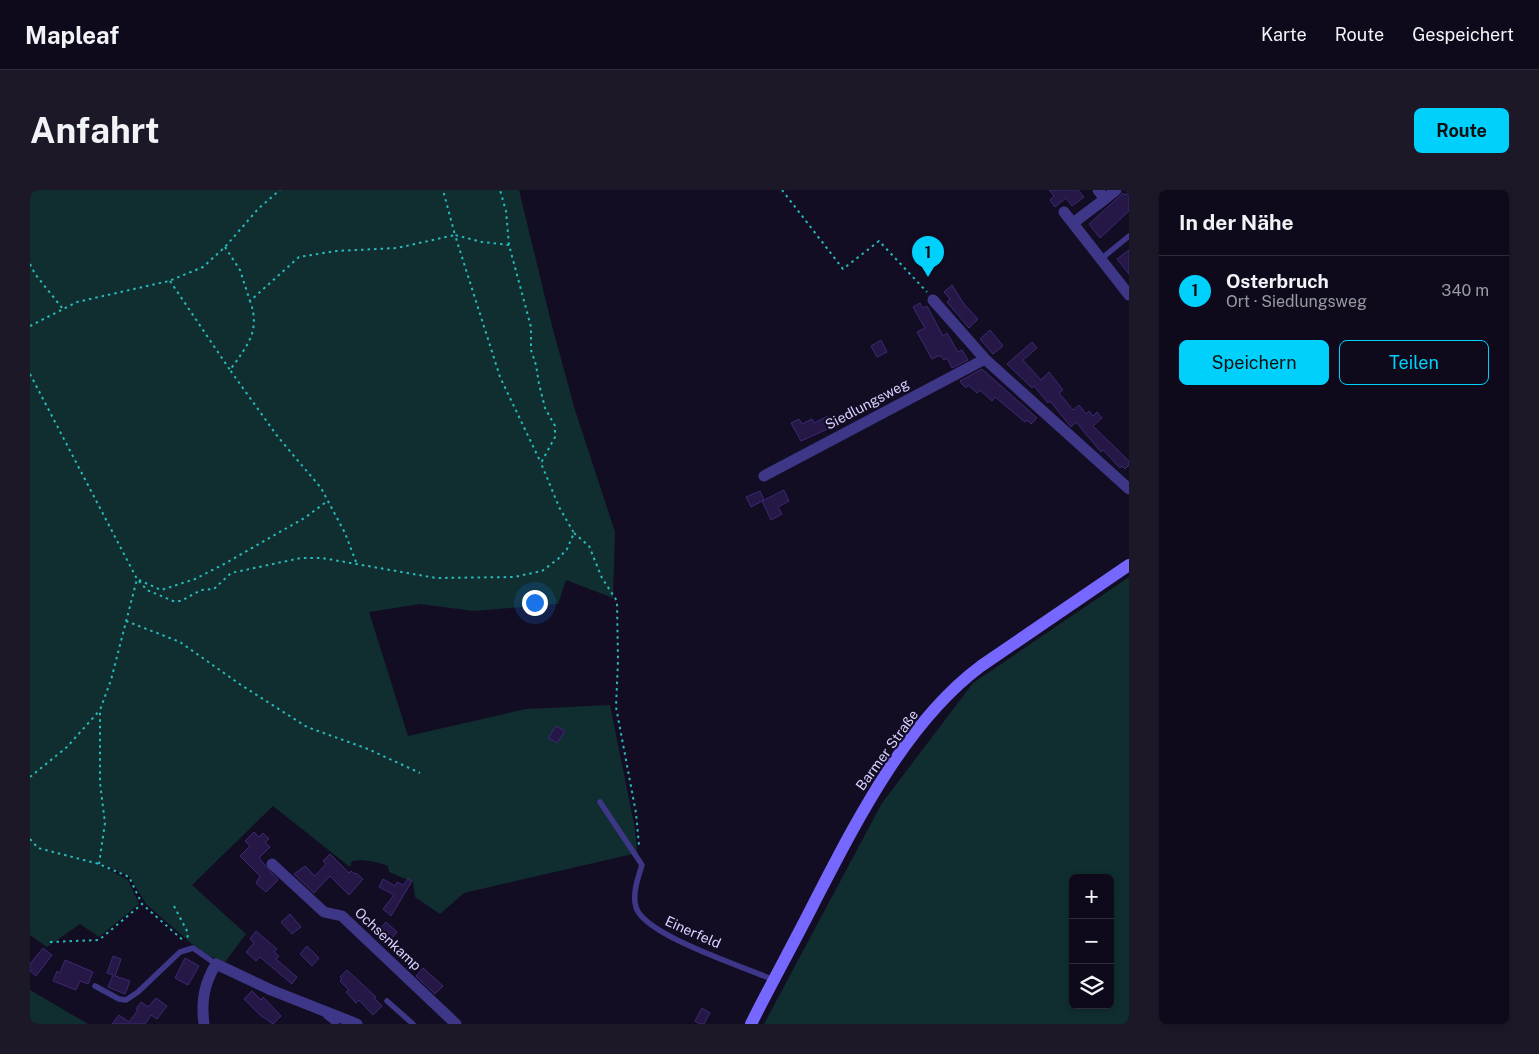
<!DOCTYPE html>
<html lang="de">
<meta charset="utf-8">
<style>
body{margin:0;font-family:"Public Sans",sans-serif;background:#1c1828;color:#f1f3f6}
.controls{position:absolute;right:15px;bottom:15px;display:grid;overflow:hidden;border-radius:8px;box-shadow:0 2px 8px #0003}
.controls button{width:45px;height:45px;display:grid;place-items:center;padding:0;border:0;border-bottom:1px solid #2e2b3a;background:#0e0a1b;color:#f1f3f6;font:25px sans-serif}
.you{position:absolute;left:504px;top:412px;width:18px;height:18px;margin:-12px;border:4px solid #fff;border-radius:50%;background:#1a73e8;box-shadow:0 0 0 8px #1a73e833}
.badge{display:grid;place-items:center;width:32px;height:32px;border-radius:50%;background:#00d0fc;color:#111;font-size:16px;font-weight:700}
.pin{position:absolute;translate:-50% -41px;filter:drop-shadow(0 1px 2px #0008)}
.pin::after{content:'';position:absolute;top:26px;width:18px;height:15px;background:inherit;clip-path:polygon(0 0,100% 0,50% 100%)}
.list{margin:0;padding:0;list-style:none}
h2{display:flex;justify-content:space-between;align-items:center;height:65px;margin:0;padding:0 20px;font-size:21px}
h2 small{font-size:16px;font-weight:400;color:#9b9aa3}
.list li{display:grid;grid-template-columns:32px 1fr auto;gap:15px;align-items:center;box-sizing:border-box;height:70px;padding:0 20px;border-top:1px solid #2e2b3a}
.list b{display:block;font-size:19px;white-space:nowrap}
.list p{margin:0;font-size:16px;white-space:nowrap;color:#9b9aa3}
.list em{font-size:16px;font-style:normal;color:#9b9aa3}
.actions{display:flex;gap:10px;padding:15px 20px}
.actions a{flex:1;padding:11px 0;border:1px solid #00d0fc;border-radius:8px;text-align:center;font-size:18px;color:#00d0fc}
.actions .main{background:#00d0fc;color:#111}
.icon{flex:none;width:28px;height:28px;fill:none;stroke:currentColor;stroke-width:2;stroke-linecap:round;stroke-linejoin:round}
.map{position:relative;flex:none;width:1099px;height:834px;overflow:hidden;border-radius:8px}
header{display:flex;align-items:center;gap:30px;box-sizing:border-box;height:70px;padding:0 25px;background:#0e0a1b;border-bottom:1px solid #2e2b3a}
header strong{font-size:24px}
nav{display:flex;gap:28px;margin-inline-start:auto;font-size:18px}
.intro{display:flex;align-items:center;justify-content:space-between;box-sizing:border-box;height:120px;padding:0 30px}
h1{margin:0;font-size:35px}
.button{padding:12px 22px;border-radius:8px;background:#00d0fc;color:#111;font-size:18px;font-weight:700}
main{display:flex;gap:30px;padding:0 30px}
aside{flex:1;background:#0e0a1b;border-radius:8px;box-shadow:0 2px 8px #0003}
.map>svg:first-child{display:block}
</style>
<header>
<strong>Mapleaf</strong>
<nav><a>Karte</a><a>Route</a><a>Gespeichert</a></nav>
</header>
<div class="intro"><h1>Anfahrt</h1><a class="button">Route</a></div>
<main>
<div class="map">
<svg width="1099" height="834" viewBox="0 0 1099 834">
<rect width="100%" height="100%" fill="#130d24"/>
<path fill="#102e2f" fill-rule="evenodd" d="M0,0H489L521,132L545,220L585,342L583,408L536,390L528,414L444,421L390,414L339,422L378,546L496,519L580,515L605,639L607,663L434,703L410,724L385,707L383,692L359,682L358,676C347,672 334,669 322,671L320,677L243,616L162,695L216,744L195,772L179,766L162,754L116,714L99,686L69,674L98,690L109,714L69,747L50,734L17,757L0,745Z
M1099,387V834H734L852,613L943,493ZM1043,688H1080V815H1043Z
M0,800L58,834H0Z"/>
<path fill="#251846" stroke="#3d2974" d="M1019,0H1048L1054,7L1042,16L1036,8L1025,17L1020,10L1024,6Z
M1099,2V21L1070,48L1059,34L1093,3L1095,5Z
M1099,60V84L1087,69Z
M922,95L934,114L948,129L939,138L917,112L920,109L914,102Z
M890,113L893,118L897,116L913,146L917,143L928,162L932,160L938,170L922,178L917,168L914,170L911,166H908L902,169L887,142L895,138L883,117Z
M960,140L973,156L963,164L950,149Z
M851,150L857,162L847,167L841,156Z
M1002,152L1007,158L993,170L1011,190L1019,182L1033,200L1029,203L1043,220L1049,215L1056,224L1059,221L1063,226L1067,222L1072,228L1063,236L1099,271V275L1095,279L1092,276L1090,278L1073,260L1071,262L1046,232L1041,237L1020,211L1018,213L1004,196L1002,198L977,174Z
M952,179L1007,228L1001,234L997,230L995,232L965,207L962,211L950,200L947,203L938,195L936,198L932,194L930,191Z
M798,226L804,236L771,251L761,233L769,229L772,234L782,229L784,233Z
M754,300L759,311L748,317L752,324L741,330L732,311Z
M730,301L734,310L721,317L716,307Z
M526,536L535,541L527,553L518,548Z
M224,642L229,647L233,643L239,649L235,652L240,657L229,668L248,690L236,702L226,693L230,686L210,666L220,656L215,651Z
M300,664L319,683L321,681L325,684L326,683L333,689L319,705L300,686L284,703L264,684L275,676L285,686L296,674L293,671Z
M353,689L365,696L367,692L373,695L378,689L382,691L361,726L353,719L364,705L349,697Z
M260,724L271,737L262,744L251,732Z
M356,732L367,742L356,755L345,744Z
M226,741L247,759L244,762L249,766L246,769L267,787L262,794L230,767L226,771L216,762L224,753L220,749Z
M277,756L289,768L282,776L270,764Z
M13,758L22,765L6,786L0,781V774Z
M83,766L91,769L85,786L100,791L95,804L78,797L83,785L77,783Z
M155,768L169,776L158,795L145,788Z
M35,770L63,782L58,794L50,791L46,800L23,791L27,781L30,783Z
M393,778L413,796L405,804L386,786Z
M317,780L346,807L344,808L352,816L343,825L329,810L326,813L316,802L319,800L310,791L312,789L310,787Z
M222,801L231,810L233,807L251,826L243,834L230,825L214,809Z
M126,808L137,816L127,829L121,825L115,834H82L89,825L99,832L108,820L106,819L111,812L118,817Z
M672,818L680,823L674,834H670L665,831Z"/>
<g fill="none" stroke-linecap="round" stroke-linejoin="round">
<path stroke="#28babb" stroke-width="2" stroke-dasharray="2.5 4" stroke-linecap="butt" d="M752,0L813,79L849,51L897,102
M479,55L452,52L425,45L470,187L511,273
M195,57L210,80L220,111
M0,74L5,84L33,119
M140,91L200,180
M0,136L47,112L139,91L173,77L195,57L228,19L250,0
M0,184L107,389L117,400L143,411H151L171,400L184,399L201,383L271,368H292L406,388L484,387L512,381L528,369L537,359L544,343L529,317L511,273L525,247V236L515,218L509,194L506,175L501,160V137L479,55L476,21L470,0
M544,343L559,356L572,388L587,411L588,471L586,517L606,623L609,655
M326,372L315,343L291,298L248,247L200,180C217,156 231,141 220,111L269,67L306,61L367,58L425,45L413,0
M109,390L131,400L165,389L196,373L276,327L296,312
M96,431L150,452L211,495L277,537L338,559L390,583
M0,587L37,557L70,520
M0,649L8,658L69,674L99,687L112,714L155,752
M69,674L75,633L70,593V520L81,490L107,389
M144,716L158,743L157,751
M20,752L69,750L112,714"/>
<path stroke="#3e3686" stroke-width="5.5" d="M1071,69L1099,46
M570,612L612,675C608,688 602,704 606,717C613,745 717,778 744,790
M65,796L89,809L96,810L108,802L150,762L163,758L186,774
M357,811L383,834
M296,826L306,834"/>
<path stroke="#3e3686" stroke-width="11" d="M1075,9L1086,0
M1034,22L1099,105
M1043,33L1075,9L1068,0
M903,110L955,169L1099,299
M734,286L955,169
M242,674L294,722L312,726L426,834
M174,834C171,811 174,794 186,774L241,800L327,834"/>
<path stroke="#7668ff" stroke-width="12" d="M721,834C742,792 765,751 786,709C828,628 877,531 951,476L1099,375"/>
</g>
<g text-anchor="middle" dominant-baseline="central" stroke-width="4.5" stroke-linejoin="round" paint-order="stroke">
<g font-size="14" fill="#d9d1ff" stroke="#130d24">
<text transform="translate(837 214) rotate(-28)">Siedlungsweg</text>
<text transform="translate(857 560) rotate(-54)">Barmer Straße</text>
<text transform="translate(663 742) rotate(24)">Einerfeld</text>
<text transform="translate(358 749) rotate(43)">Ochsenkamp</text>
</g>
</g>
</svg>
<div class="controls">
<button>+</button>
<button>−</button>
<button><svg class="icon" aria-label="layers" viewBox="0 0 24 24"><path d="M12 4l9 5-9 5-9-5zM3 14l9 5 9-5"/></svg></button>
</div>
<div class="you"></div>
<div class="pin badge" style="left:898px;top:87px">1</div>
</div>
<aside>
<h2>In der Nähe<small></small></h2>
<ul class="list">
<li><span class="badge">1</span><div><b>Osterbruch</b><p>Ort · Siedlungsweg</p></div><em>340 m</em></li>
</ul>
<div class="actions"><a class="main">Speichern</a><a>Teilen</a></div>
</aside>
</main>
